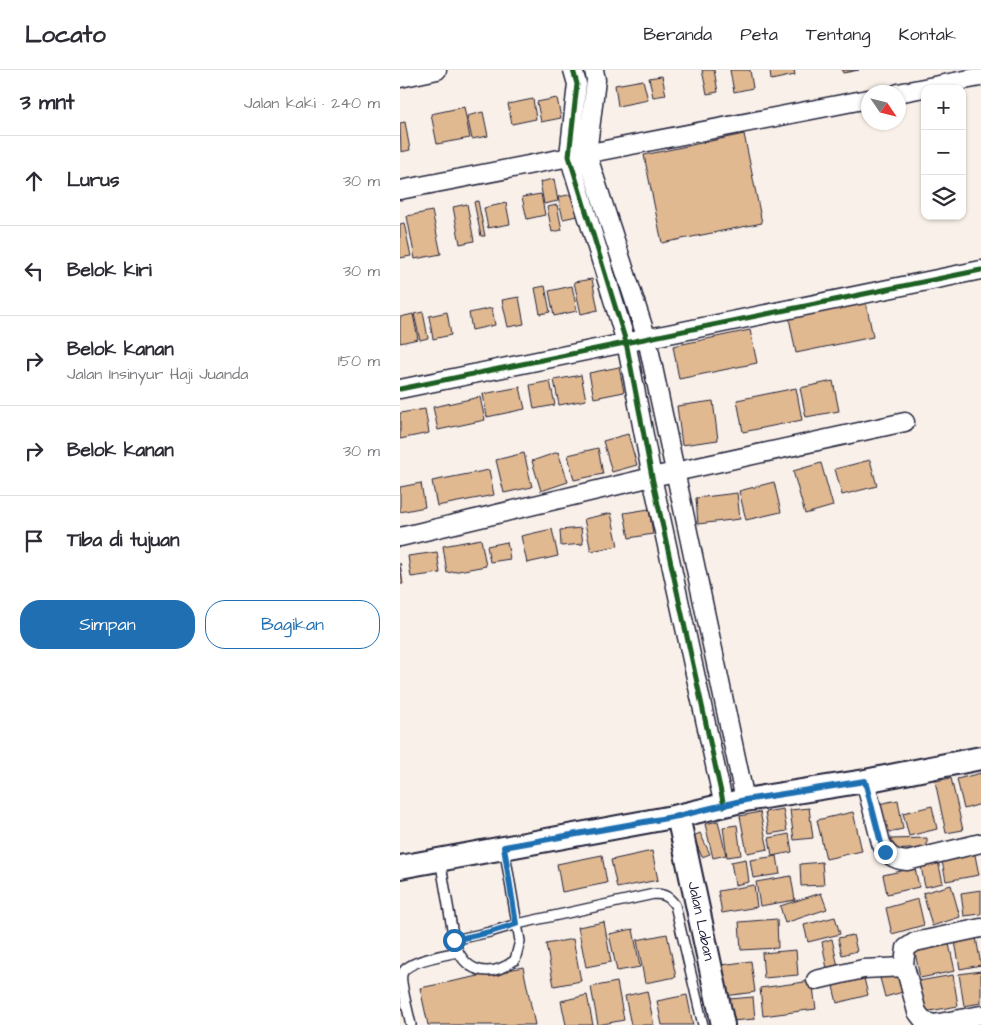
<!DOCTYPE html>
<html lang="id">
<meta charset="utf-8">
<style>
body{margin:0;font-family:"Architects Daughter",sans-serif;background:#f2f2f3;color:#2b2b33}
.controls{position:absolute;right:15px;top:15px;display:grid;overflow:hidden;border-radius:10px;box-shadow:0 1px 4px #0004}
.controls button{width:45px;height:45px;display:grid;place-items:center;padding:0;border:0;border-bottom:1px solid #e1e1e2;background:#fff;color:#2b2b33;font:25px sans-serif}
.compass{position:absolute;left:461px;top:15px;width:45px;height:45px;border-radius:50%;background:#fff;box-shadow:0 1px 4px #0004;rotate:125deg}
.stop{position:absolute;width:15px;height:15px;margin:-11px;border:4px solid #1f6fb2;border-radius:50%;background:#fff}
.stop.end{background:#1f6fb2;border-color:#fff;box-shadow:0 1px 5px #0008}
.list{margin:0;padding:0;list-style:none}
h2{display:flex;justify-content:space-between;align-items:center;height:65px;margin:0;padding:0 20px;font-size:21px}
h2 small{font-size:16px;font-weight:400;color:#7c7c81}
.list li{display:grid;grid-template-columns:32px 1fr auto;gap:15px;align-items:center;box-sizing:border-box;height:90px;padding:0 20px;border-top:1px solid #e1e1e2}
.list b{display:block;font-size:19px;white-space:nowrap}
.list p{margin:0;font-size:16px;white-space:nowrap;color:#7c7c81}
.list em{font-size:16px;font-style:normal;color:#7c7c81}
.actions{display:flex;gap:10px;padding:15px 20px}
.actions a{flex:1;padding:11px 0;border:1px solid #1f6fb2;border-radius:20px;text-align:center;font-size:18px;color:#1f6fb2}
.actions .main{background:#1f6fb2;color:#fff}
.icon{flex:none;width:28px;height:28px;fill:none;stroke:currentColor;stroke-width:2;stroke-linecap:round;stroke-linejoin:round}
.map{position:relative;flex:none;width:581px;height:955px;overflow:hidden}
header{display:flex;align-items:center;gap:30px;box-sizing:border-box;height:70px;padding:0 25px;background:#fff;border-bottom:1px solid #e1e1e2}
header strong{font-size:24px}
nav{display:flex;gap:28px;margin-inline-start:auto;font-size:18px}
main{display:flex}
aside{flex:1;background:#fff}
.map>svg:first-child{display:block}
</style>
<header>
<strong>Locato</strong>
<nav><a>Beranda</a><a>Peta</a><a>Tentang</a><a>Kontak</a></nav>
</header>
<main>
<aside>
<h2>3 mnt<small>Jalan kaki · 240 m</small></h2>
<ul class="list">
<li><svg class="icon" aria-label="ahead" viewBox="0 0 24 24"><path d="M12 20V5M6 11l6-6 6 6"/></svg><div><b>Lurus</b></div><em>30 m</em></li>
<li><svg class="icon" aria-label="left" viewBox="0 0 24 24"><path d="M17 20v-9H6M10 6l-5 5 5 5"/></svg><div><b>Belok kiri</b></div><em>30 m</em></li>
<li><svg class="icon" aria-label="right" viewBox="0 0 24 24"><path d="M7 20v-9h11M14 6l5 5-5 5"/></svg><div><b>Belok kanan</b><p>Jalan Insinyur Haji Juanda</p></div><em>150 m</em></li>
<li><svg class="icon" aria-label="right" viewBox="0 0 24 24"><path d="M7 20v-9h11M14 6l5 5-5 5"/></svg><div><b>Belok kanan</b></div><em>30 m</em></li>
<li><svg class="icon" aria-label="arrive" viewBox="0 0 24 24"><path d="M6 21V4h12l-3 4 3 4H6"/></svg><div><b>Tiba di tujuan</b></div></li>
</ul>
<div class="actions"><a class="main">Simpan</a><a>Bagikan</a></div>
</aside>
<div class="map">
<svg width="581" height="955" viewBox="0 0 581 955">
<rect width="100%" height="100%" fill="#f9f1e9"/>
<filter id="ink" filterUnits="userSpaceOnUse"><feTurbulence type="fractalNoise" baseFrequency=".02" numOctaves="2"/><feDisplacementMap in="SourceGraphic" scale="10" xChannelSelector="R" yChannelSelector="G"/><feConvolveMatrix kernelMatrix="1 2 1 2 8 2 1 2 1" color-interpolation-filters="sRGB"/></filter>
<g filter="url(#ink)">
<path fill="#e1b991" stroke="#22223b" d="M302,0H314L318,22L307,24Z
M330,0H350L353,18L334,22Z
M370,0H394L395,5L371,10Z
M442,0H459L443,3Z
M262,6L266,25L253,27L249,8Z
M243,10L248,30L218,36L215,15Z
M157,28L161,48L141,52L137,32Z
M133,29L136,49L112,54L108,34Z
M64,37L70,68L37,74L31,44Z
M83,42L88,66L72,69L67,46Z
M5,52L10,80L1,82L0,53Z
M344,64L362,153L262,173L244,85Z
M154,109L158,131L144,134L140,112Z
M178,123L182,145L163,149L158,127Z
M141,124L145,145L127,149L122,127Z
M78,131L85,166H81L74,132Z
M106,133L110,154L88,158L84,138Z
M67,134L74,171L60,174L53,137Z
M157,135L162,160L152,162L147,137Z
M32,141L41,184L15,189L7,146Z
M4,153L11,186L0,188V154Z
M192,209L198,240L181,244L174,212Z
M145,216L150,242L140,244L135,218Z
M172,216L177,241L154,246L149,221Z
M119,227L124,254L108,257L102,230Z
M466,232L473,267L396,283L389,248Z
M92,238L95,255L72,260L69,243Z
M23,242L28,268L20,270L14,244Z
M47,242L51,265L33,269L29,246Z
M13,244L18,269L0,273V247Z
M350,260L357,293L279,309L273,276Z
M219,297L224,322L194,328L189,303Z
M181,305L186,330L159,335L154,310Z
M150,311L155,335L134,339L130,315Z
M433,311L439,341L406,347L400,318Z
M120,317L125,339L87,347L83,324Z
M396,318L402,350L343,362L337,330Z
M80,327L85,350L38,360L33,337Z
M313,331L318,370L282,375L277,336Z
M25,339L29,363L0,369V343Z
M228,364L237,395L212,402L203,371Z
M198,378L203,404L174,410L168,385Z
M158,382L168,412L141,421L132,391Z
M124,383L132,417L104,423L96,390Z
M470,390L477,416L442,425L435,399Z
M421,393L433,436L405,444L393,401Z
M89,400L94,425L37,436L32,411Z
M374,412L381,442L346,450L339,421Z
M21,413L25,437L0,442V417Z
M337,423L340,449L298,454L296,428Z
M249,439L253,464L229,468L224,443Z
M211,443L218,476L191,481L184,449Z
M181,458L183,474L161,476L160,460Z
M152,459L158,486L127,493L121,466Z
M81,469L86,496L47,503L43,476Z
M107,472L110,489L90,492L87,476Z
M37,482L40,503L11,507L8,486Z
M0,493L3,514H0Z
M581,703V734L564,739L557,709Z
M551,708L563,760L546,763L535,711Z
M498,730L503,759L484,763L478,734Z
M532,736L537,759L509,766L503,743Z
M409,738L413,768L394,770L390,740Z
M383,739L387,761L369,764L365,742Z
M360,742L368,779L347,783L340,746Z
M453,742L462,781L426,789L417,750Z
M318,751L326,785L313,788L305,754Z
M337,755L341,785L327,787L323,757Z
M300,763L310,784L302,787L293,766Z
M389,764L392,782L372,786L369,768Z
M527,768V778L491,780V769Z
M574,780L579,805L546,811L541,786Z
M252,781L258,810L217,818L211,790Z
M202,785L207,813L162,822L157,794Z
M377,786L380,804L353,808L350,790Z
M537,787L543,813L525,817L520,791Z
M346,789L349,812L335,815L331,792Z
M422,792L424,815L401,816L400,794Z
M515,798L519,817L487,824L483,805Z
M391,806L395,830L360,836L356,812Z
M354,815L357,837L322,843L318,821Z
M551,815L560,847L532,856L523,823Z
M581,820V844L564,846L561,823Z
M421,823L427,839L385,853L380,836Z
M518,829L524,855L492,864L486,838Z
M435,847L440,864L408,872L404,855Z
M377,849L378,878L341,880L339,852Z
M204,852L211,892L186,897L178,857Z
M233,859L240,897L217,901L209,864Z
M575,862L581,895L560,899L554,866Z
M267,864L276,907L245,913L237,870Z
M453,865L457,881L442,885L438,868Z
M173,869L181,911L154,916L146,874Z
M432,869L438,897L427,899L422,872Z
M549,874L555,901L520,908L515,882Z
M396,880L398,905L364,908L362,883Z
M351,891L355,922L325,926L321,895Z
M123,897L135,955H28L20,918Z
M581,901V933L564,936L559,904Z
M463,904L468,925L437,933L432,912Z
M497,904L503,922L485,927L480,908Z
M553,905L558,936L524,942L519,911Z
M412,911L416,939L363,946L360,918Z
M217,912L224,950L198,955L191,917Z
M247,921L254,955H231L225,926Z
M187,925L193,955H166L161,931Z
M287,925L293,955H262L257,931Z
M353,927L355,949L331,951L329,929Z"/>
<g fill="none" stroke-linecap="round" stroke-linejoin="round">
<defs>
<path id="service" d="M40,789L54,870L90,862L117,854L104,777
M54,870C63,902 88,910 115,890L120,871L117,854L254,824C265,824 269,827 275,835L303,955
M11,955C9,945 0,912 2,905C4,891 45,885 58,882"/>
<path id="minor" d="M173,0L177,14L169,86L226,272L252,407L324,736
M194,0L196,10L187,84L247,269L345,730
M0,8L37,0
M498,23L580,7
M0,120L468,29
M0,319L581,200
M0,467L252,407L505,352
M465,711L481,773C487,785 494,790 507,791L581,773
M581,858L515,872L506,878L504,893L517,942L524,951L534,954L581,945
M416,910L463,899L505,897"/>
<path id="tertiary" d="M278,746L323,955
M0,797L278,746L345,730L465,711L581,688"/>
</defs>
<use href="#service" stroke="#22223b" stroke-width="12"/>
<use href="#minor" stroke="#22223b" stroke-width="21"/>
<use href="#tertiary" stroke="#22223b" stroke-width="26"/>
<use href="#service" stroke="#fff" stroke-width="9"/>
<use href="#minor" stroke="#fff" stroke-width="18"/>
<use href="#tertiary" stroke="#fff" stroke-width="22"/>
<defs>
<path id="cycleway" d="M173,0L177,14L169,86L226,272L252,407L324,736
M0,319L581,200"/>
</defs>
<use href="#cycleway" stroke="#fff" stroke-width="8"/>
<use href="#cycleway" stroke="#1b5e20" stroke-width="5"/>
</g>
</g>
<g fill="none" stroke-linecap="round" stroke-linejoin="round" filter="url(#ink)">
<path stroke="#1f6fb2" stroke-width="6" d="M54,870L90,862L116,854L104,777L278,746L345,730L465,711L481,773L485,782"/>
</g>
<g text-anchor="middle" dominant-baseline="central" stroke-width="5" stroke-linejoin="round" paint-order="stroke">
<g font-size="15" fill="#22223b" stroke="#fff">
<text transform="translate(301 851) rotate(78)">Jalan Laban</text>
</g>
</g>
</svg>
<div class="controls">
<button>+</button>
<button>−</button>
<button><svg class="icon" aria-label="layers" viewBox="0 0 24 24"><path d="M12 4l9 5-9 5-9-5zM3 14l9 5 9-5"/></svg></button>
</div>
<svg class="compass" viewBox="-18 -18 36 36"><path d="M0-13l5 13h-10z" fill="#e53935"/><path d="M0 13l5-13h-10z" fill="#7c7c81"/></svg>
<div class="stop" style="left:54px;top:870px"></div>
<div class="stop end" style="left:485px;top:782px"></div>
</div>
</main>
